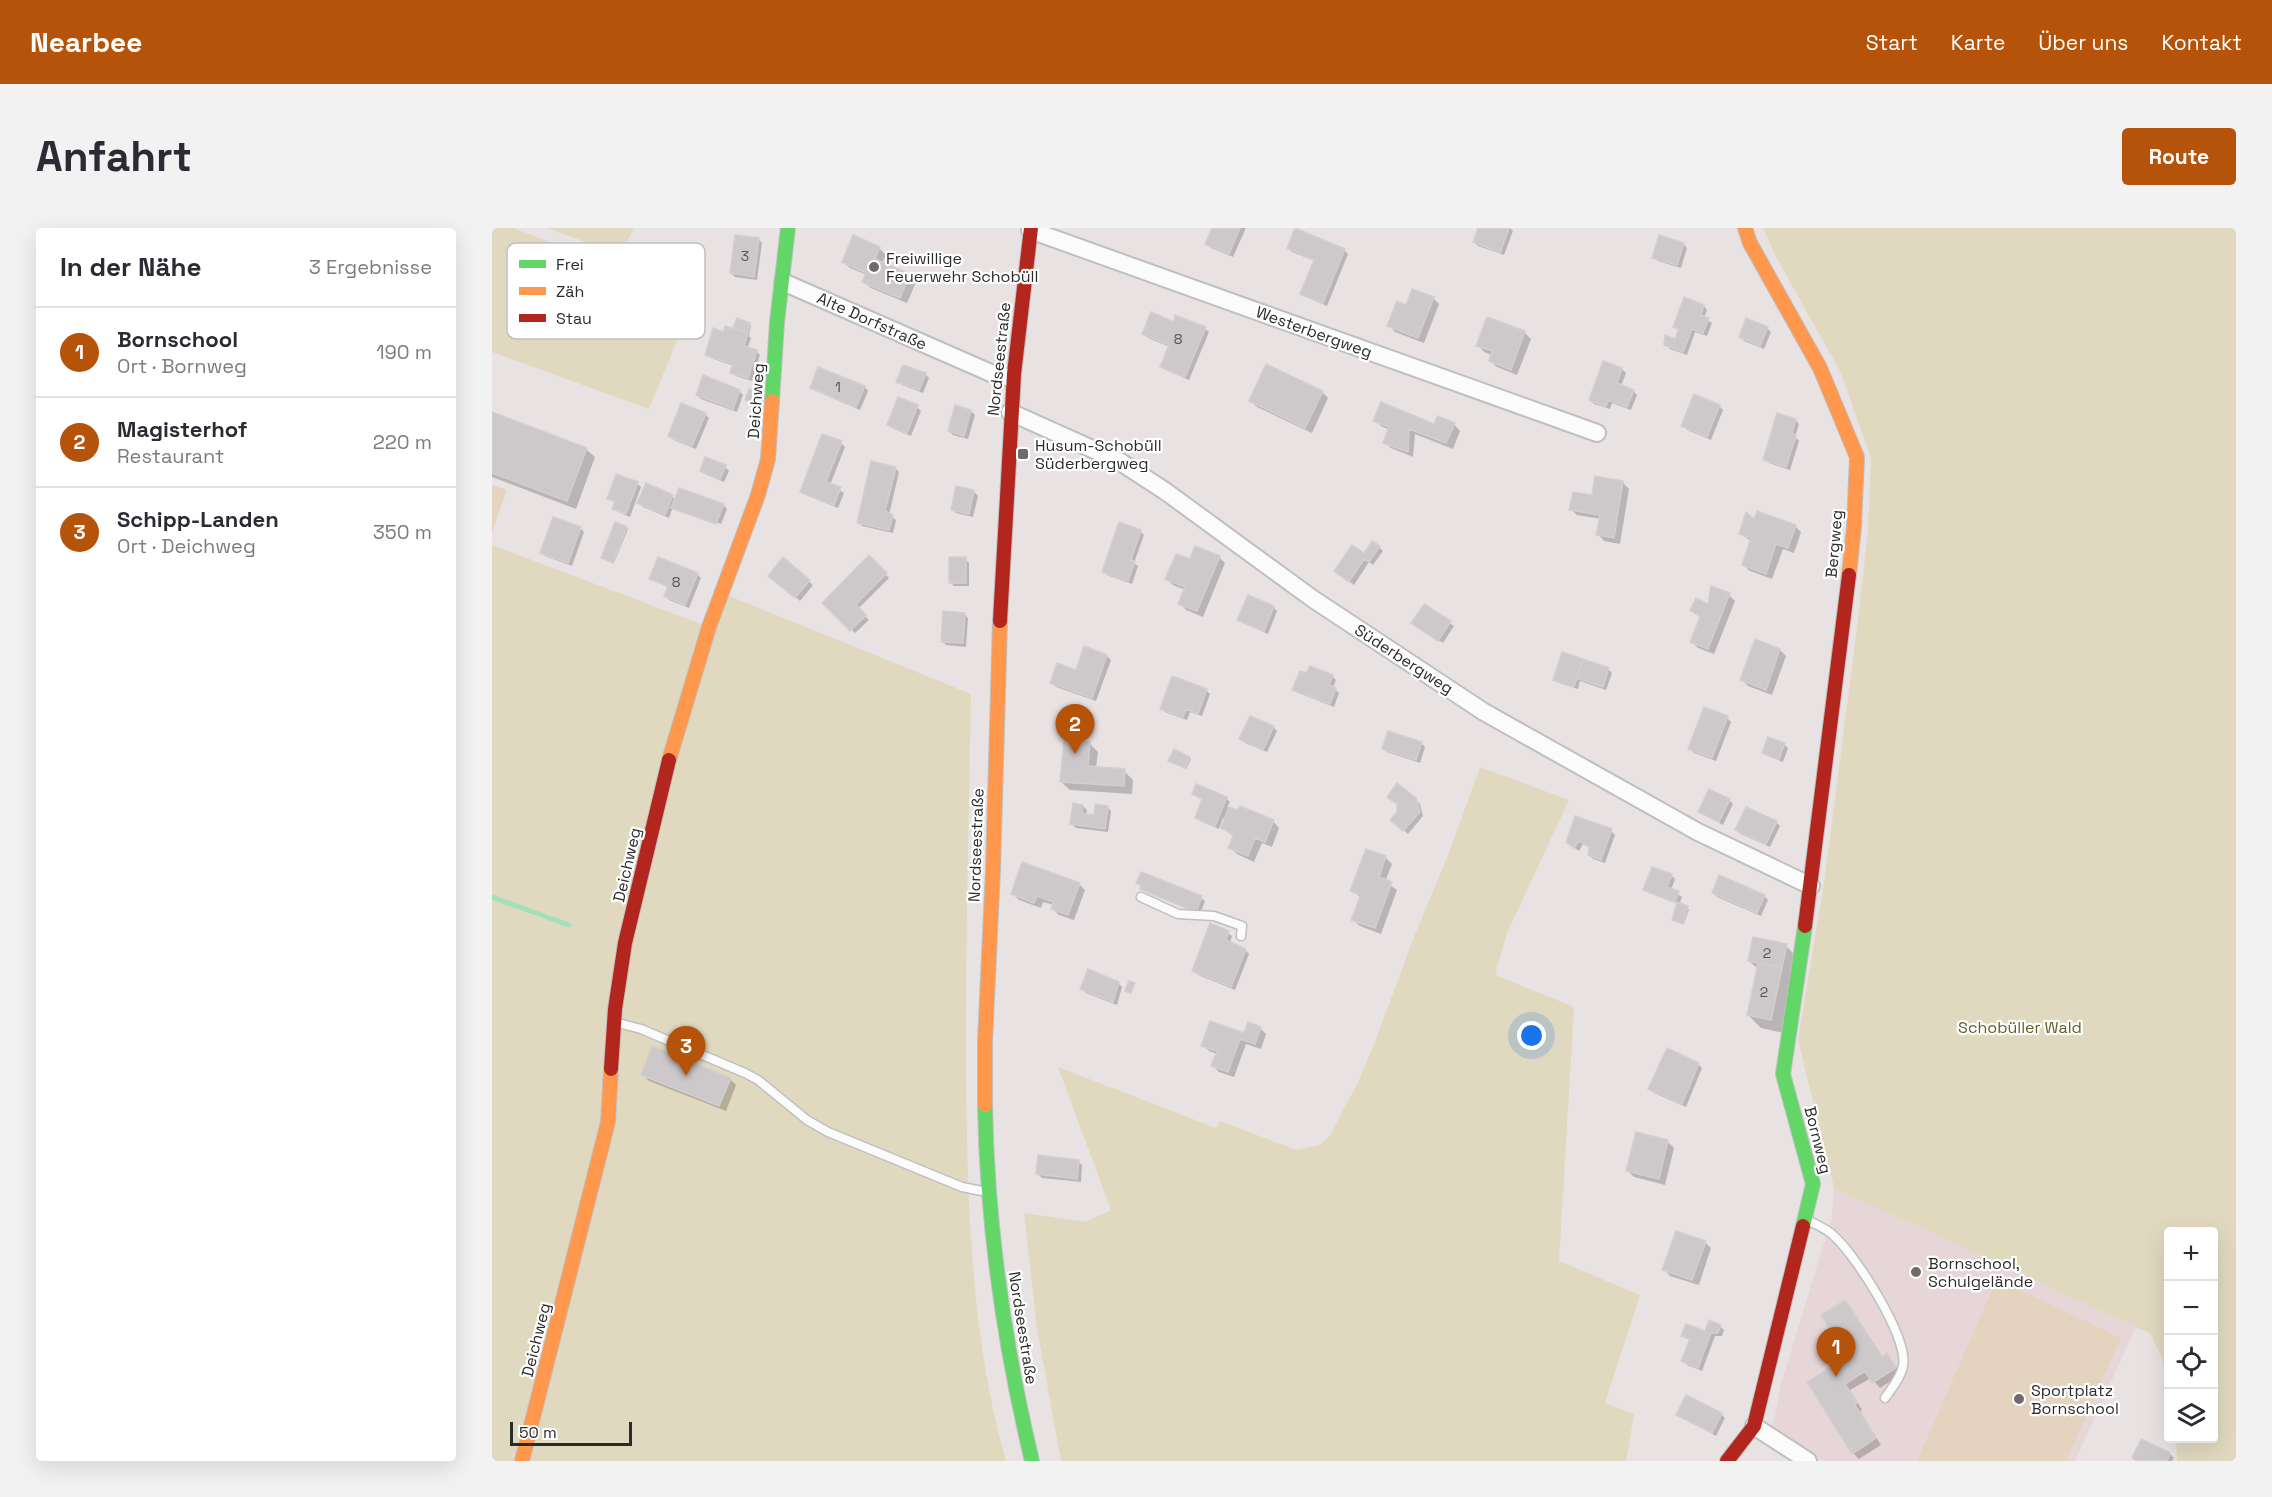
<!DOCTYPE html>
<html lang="de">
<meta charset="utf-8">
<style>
body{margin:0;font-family:"Space Grotesk",sans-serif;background:#f2f2f3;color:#2b2b33}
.controls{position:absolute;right:18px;bottom:18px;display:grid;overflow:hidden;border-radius:6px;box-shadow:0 6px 24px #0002}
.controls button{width:54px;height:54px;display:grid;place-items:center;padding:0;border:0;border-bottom:2px solid #e1e1e2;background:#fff;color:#2b2b33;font:30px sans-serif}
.scale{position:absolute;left:18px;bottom:15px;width:122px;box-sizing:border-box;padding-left:6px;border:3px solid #2b2b2b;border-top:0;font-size:16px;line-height:21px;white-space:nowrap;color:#2b2b2b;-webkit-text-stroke:4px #fff;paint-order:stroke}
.you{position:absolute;left:1040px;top:808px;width:21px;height:21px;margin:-15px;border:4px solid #fff;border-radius:50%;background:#1a73e8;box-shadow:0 0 0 9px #1a73e833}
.badge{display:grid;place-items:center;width:39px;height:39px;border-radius:50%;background:#b45309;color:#fff;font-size:20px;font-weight:700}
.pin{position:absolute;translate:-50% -50px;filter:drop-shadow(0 2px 3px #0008)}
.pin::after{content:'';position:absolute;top:32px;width:21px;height:18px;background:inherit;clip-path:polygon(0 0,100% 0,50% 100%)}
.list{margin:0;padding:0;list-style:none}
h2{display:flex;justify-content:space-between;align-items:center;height:78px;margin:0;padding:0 24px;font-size:26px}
h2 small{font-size:20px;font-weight:400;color:#7c7c81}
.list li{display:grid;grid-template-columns:39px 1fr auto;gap:18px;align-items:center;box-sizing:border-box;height:90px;padding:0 24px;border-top:2px solid #e1e1e2}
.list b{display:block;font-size:22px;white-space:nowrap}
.list p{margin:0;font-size:20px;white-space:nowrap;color:#7c7c81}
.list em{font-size:20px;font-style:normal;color:#7c7c81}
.icon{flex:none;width:33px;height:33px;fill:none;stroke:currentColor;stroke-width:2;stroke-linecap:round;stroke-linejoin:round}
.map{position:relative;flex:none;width:1744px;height:1233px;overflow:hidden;border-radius:6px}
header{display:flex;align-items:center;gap:36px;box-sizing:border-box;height:84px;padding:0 30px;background:#b45309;color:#fff}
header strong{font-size:28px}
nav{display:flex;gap:33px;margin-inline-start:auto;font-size:21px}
.intro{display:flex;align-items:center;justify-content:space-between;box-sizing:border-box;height:144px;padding:0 36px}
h1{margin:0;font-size:42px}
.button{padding:15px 27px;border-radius:6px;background:#b45309;color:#fff;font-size:21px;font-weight:700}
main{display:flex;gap:36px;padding:0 36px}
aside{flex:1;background:#fff;border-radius:6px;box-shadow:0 6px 24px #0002}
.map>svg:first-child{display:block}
</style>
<header>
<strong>Nearbee</strong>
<nav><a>Start</a><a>Karte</a><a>Über uns</a><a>Kontakt</a></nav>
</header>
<div class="intro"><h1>Anfahrt</h1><a class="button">Route</a></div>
<main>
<aside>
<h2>In der Nähe<small>3 Ergebnisse</small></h2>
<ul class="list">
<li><span class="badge">1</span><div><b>Bornschool</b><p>Ort · Bornweg</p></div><em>190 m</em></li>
<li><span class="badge">2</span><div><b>Magisterhof</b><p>Restaurant</p></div><em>220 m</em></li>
<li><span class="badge">3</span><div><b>Schipp-Landen</b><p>Ort · Deichweg</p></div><em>350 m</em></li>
</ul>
</aside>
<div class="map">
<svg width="1744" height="1233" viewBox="0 0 1744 1233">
<rect width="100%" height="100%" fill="#e8e2e3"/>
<path fill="#e6d6d7" d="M1342,960L1644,1099L1583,1233H1332L1291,1210L1281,1198L1289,1156L1340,989Z"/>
<path fill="#e1d9bf" d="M0,0H21L203,69L157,181L0,124Z
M56,0H142L128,27Z
M1271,0H1744V1233H1685L1684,1211L1722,1210V1004H1676V1158L1671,1134L1659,1106L1342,960L1306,812L1332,656L1366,392L1376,303L1379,230L1348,143L1284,29Z
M0,317L217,399L230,365L479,466C477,596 473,726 474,856C476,984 479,1109 514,1233H0Z
M988,539L1077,572L1015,705L1003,747L1082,779L1067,1033L1148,1067L1113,1175L1142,1186L1134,1233H569L545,1100L532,985L593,994L619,982L566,839L724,900L728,893L804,922L828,917L837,909L866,854L883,814L920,714L958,622Z"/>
<path fill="#e4d3be" d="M0,257L15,262L0,304Z
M1505,1051L1629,1110L1574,1233H1425Z"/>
<path fill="#0003" d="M720,0H754L741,29L719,20L715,16L722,1Z
M988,0H1018L1021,3L1012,27L986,18L982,14Z
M267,12L270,15L265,52L243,49L239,45Z
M1191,16L1195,20L1189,40L1166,33L1162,29Z
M387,20L394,27L390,36L417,48L424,54L415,75L379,60L372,54L375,47L358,40L351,34Z
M796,20L852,22L856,26L835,78L814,69L810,65L823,33L800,24Z
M941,70L947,76L932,115L903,104L897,97L915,79Z
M1212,78L1215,82L1212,90L1220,95L1215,108L1203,104L1195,127L1178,121L1174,117L1184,113L1187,103L1183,99Z
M257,96L259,97L257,108L259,110L255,121L264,123L268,127L260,153L244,148L240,144L242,138L219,130L215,126L232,105L247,104L243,100Z
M683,96L713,101L717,104L697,152L674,142L670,138L678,119L656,110L652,106Z
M1275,100L1279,104L1272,121L1252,113L1249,109Z
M1032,104L1039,111L1025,147L1005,139L998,133L1000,127L992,124L986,117Z
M327,141L373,159L376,163L368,182L324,163L320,159Z
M1130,141L1134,145L1129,158L1141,163L1145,167L1139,182L1120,175L1118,181L1102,176L1098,172Z
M433,146L437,150L431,165L410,157L406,154Z
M247,163L251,167L245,184L209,171L205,167Z
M830,164L836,170L820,205L765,179L758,172Z
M1227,178L1231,182L1219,212L1195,202L1191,198Z
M425,179L429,183L419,208L400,200L396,196Z
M479,183L483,187L476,211L461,207L457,203Z
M0,185L94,221L103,229L84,281L0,249Z
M213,186L217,190L204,221L182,212L178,208Z
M883,192L943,198L962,196L968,203L961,221L923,206L921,229L899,220L893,214L898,202L889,198Z
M1303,192L1307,196L1303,209L1307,213L1298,242L1277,235L1273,231Z
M349,215L353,219L338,257L352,265L346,280L314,267L310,263Z
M233,239L237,243L232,254L213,246L209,243Z
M403,240L407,244L397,287L404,292L401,305L370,298L366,294Z
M145,255L149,259L138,289L126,284L122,280L124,275L117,270Z
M1131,255L1137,261L1128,316L1112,313L1106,306L1109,291L1085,287L1079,281Z
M465,260L482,264L486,268L481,289L464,285L460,281Z
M180,268L184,272L231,277L235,281L229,296L184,280V282L181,279L177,290L151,279L147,275Z
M1263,294L1303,298L1309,304L1302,325L1291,321L1280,351L1258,343L1251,337L1259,313L1249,306Z
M88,300L92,304L80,338L53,328L50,325Z
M134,300L136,301L122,335L112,331L111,330Z
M648,303L652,307L642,335L646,338L640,356L615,347L611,343Z
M887,319L891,323L881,337L877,334L862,357L844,343Z
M377,329L397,350L366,381L377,392L363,405L332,375Z
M727,329L733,335L711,389L694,382L688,375L693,362L681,357L675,351L698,333Z
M473,331L477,335V358H462L458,354Z
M291,332L321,357L308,373L282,351Z
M205,346L209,350L197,380L177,372L173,368L177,360L159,350Z
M1237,367L1243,373L1222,426L1206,420L1200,414L1217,378Z
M933,378L962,398L951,415L925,399Z
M781,379L785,383L776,406L751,395L747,391Z
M472,386L476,390L474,419L454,417L450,413Z
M1288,422L1294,428L1280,467L1256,458L1250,452Z
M615,428L619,432L604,473L564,459L560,455Z
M1116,441L1120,445L1114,462L1088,453L1086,461L1067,455L1063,451Z
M840,448L844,452L841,460L847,465L842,479L806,465L802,461Z
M714,462L718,466L710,488L698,484L695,492L673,484L670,480Z
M1235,490L1239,494L1224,533L1202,525L1198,521Z
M781,499L785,503L775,524L753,515L749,511Z
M597,515L606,524L604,540L632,543L641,552L640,566L578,562L569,554Z
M929,515L933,519L928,535L895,524L892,520Z
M1292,516L1296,520L1291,534L1276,528L1272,524Z
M697,530L699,531L694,541L680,534Z
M702,566L734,570L738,574L735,579L781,593L787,600L780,619L770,615L762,634L745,626L738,620L743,609L730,600L734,591L731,590L727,601L708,593L705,589L711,572Z
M923,571L928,576L931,588L916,606L904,595Z
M1237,572L1241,576L1231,597L1208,584Z
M591,578L595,582L594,587L603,588L615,579L619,583L616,604L584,600L580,596Z
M1284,594L1288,598L1278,619L1249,606L1245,602Z
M1119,603L1123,607L1113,635L1101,631L1097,627L1098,620L1091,616L1087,623L1075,614Z
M874,623L894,630L900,636L893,654L905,662L889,706L868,698L861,692L869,670L860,662Z
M1179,647L1183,651L1179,662L1190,669L1187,677L1197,681L1192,696L1181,692L1186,676L1157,665L1153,661Z
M646,655L709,670L713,673L708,686L654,664Z
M587,656L593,662L582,692L567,687L561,681L562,677L551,674L549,680L527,672L521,666Z
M1221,665L1272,668L1276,672L1269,688L1225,669Z
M736,705L740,708L738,715L753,722L757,726L743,762L706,747L702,743Z
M1294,718L1307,731L1291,805L1269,800L1256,787L1266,741L1257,733Z
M626,755L630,759L625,777L594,765L590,761Z
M768,800L774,806L769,821L754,816L742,849L727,844L721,838L725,826L717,823L711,817L753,807Z
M1206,836L1210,840L1194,879L1162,865L1158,861Z
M150,846L238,851L244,857L234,883L157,853Z
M1145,906L1176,914L1182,920L1173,957L1142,949L1136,943Z
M586,933L590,937L589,954L550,950L546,946Z
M1213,1014L1219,1020L1207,1057L1178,1048L1172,1041Z
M1353,1074L1359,1080L1391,1130L1395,1127L1410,1146L1388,1160L1379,1150L1358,1162L1370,1182L1368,1183L1389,1217L1367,1231L1361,1225L1317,1155L1357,1130Z
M1228,1098L1232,1102L1230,1108H1223L1210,1143L1195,1137L1191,1133L1199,1113L1191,1108L1214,1105Z
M1229,1186L1233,1190L1224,1208L1186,1187Z
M1650,1213L1678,1226L1682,1230L1680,1233H1644L1641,1230Z"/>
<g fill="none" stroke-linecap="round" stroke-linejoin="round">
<path stroke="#9ee1bb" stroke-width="5" d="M0,669L77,697"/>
</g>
<path fill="#cdc8c9" stroke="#d3cecf" stroke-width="1.5" d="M720,0H748L737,26L713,16Z
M803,0L853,21L831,75L808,66L822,32L795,20Z
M986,0H1017L1008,25L981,14Z
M243,7L267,10L262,49L238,45Z
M361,7L388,19L383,31L418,46L408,70L370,54L374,45L350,34Z
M1167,7L1192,15L1185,37L1160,30Z
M920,61L942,69L926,110L895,98L905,73L914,77Z
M1192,69L1212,77L1209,87L1217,90L1211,105L1200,101L1191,124L1172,117L1173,107L1183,111L1187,101L1181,99Z
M659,84L682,94L683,87L714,99L693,149L668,139L677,117L650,106Z
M995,89L1033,103L1019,142L997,133L1000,123L984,118Z
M245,90L258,95L256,105L241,100Z
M1254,90L1276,99L1268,118L1247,109Z
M233,98L256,105L252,118L265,122L256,150L238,145L241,136L213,127L221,100L231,104Z
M1111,133L1130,140L1125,155L1142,162L1135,179L1116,172L1114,179L1097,172Z
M774,136L831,163L813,200L757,173Z
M411,137L434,145L427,162L404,154Z
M326,139L373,158L364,179L318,160Z
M211,147L248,162L241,181L204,167Z
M257,161L275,168L271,178L253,172Z
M1202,166L1228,177L1215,209L1189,198Z
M406,169L426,177L415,205L395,197Z
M889,174L942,196L945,188L963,195L954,215L917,201L916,224L891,215L897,199L881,193Z
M189,175L214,185L200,218L176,208Z
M463,177L479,182L472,208L456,203Z
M0,184L95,220L75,273L0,245Z
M1285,185L1304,191L1300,205L1304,208L1294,239L1271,232Z
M330,206L350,213L334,254L349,259L342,277L308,264Z
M213,229L234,237L228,251L208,243Z
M379,233L404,239L393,283L401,287L397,302L365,295Z
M124,246L146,254L134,286L120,281L123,273L115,271Z
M1103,248L1131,253L1122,310L1104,307L1108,287L1077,282L1081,264L1100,267Z
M154,255L181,267L173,287L145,275Z
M464,258L482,262L477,286L459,282Z
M187,260L232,276L224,296L179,280Z
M1265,283L1304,297L1296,320L1284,316L1274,346L1250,337L1259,310L1247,306L1254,284L1262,291Z
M61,289L89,299L76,335L48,325Z
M123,294L135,299L121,335L109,330Z
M627,294L649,302L639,332L643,333L636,353L610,344Z
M880,313L888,318L877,334L872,331L857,354L842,343L860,317L872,325Z
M703,318L728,328L705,383L686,376L693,359L673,351L684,326L698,331Z
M377,327L395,345L364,376L374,387L358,403L330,375Z
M166,329L206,345L193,377L172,368L176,358L157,351Z
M291,329L318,352L303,370L276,348Z
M457,329H474V355H457Z
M1219,358L1238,365L1216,421L1198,414L1208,389L1198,382L1204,370L1216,376Z
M756,367L782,378L772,403L745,392Z
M932,376L959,393L946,413L919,395Z
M451,383L473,385L471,415L449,414Z
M1263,411L1288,421L1274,462L1248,452Z
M592,418L615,427L600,470L558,455L565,435L584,442Z
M1070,424L1091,431L1082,459L1061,452Z
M1091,431L1117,440L1111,459L1084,450Z
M818,438L841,447L837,457L844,460L838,476L800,462L808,443L814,445Z
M680,448L715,461L706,486L694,481L691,489L668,481Z
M1212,479L1236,488L1220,530L1196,521Z
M758,488L782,498L771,522L747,511Z
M896,503L930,514L924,532L890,521Z
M1276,509L1293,515L1287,531L1270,525Z
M572,512L598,514L596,538L633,541L632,558L568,554Z
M682,521L698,529L693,540L676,533Z
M905,555L924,570L928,584L911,603L898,592L905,584V576L895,569Z
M704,556L735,569L723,598L703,590L710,571L700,566Z
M1217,561L1238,571L1227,594L1206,584Z
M581,575L591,577L590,585L602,587L603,576L616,578L613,601L578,596Z
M748,578L782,592L773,614L763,610L756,628L736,620L742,606L729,600L737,579L746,582Z
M1254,579L1285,593L1274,616L1243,602Z
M1083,588L1120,601L1109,632L1096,627L1097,618L1087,613L1082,620L1074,614Z
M874,621L894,628L887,649L900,654L883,700L859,692L869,667L858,663Z
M530,634L588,655L576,687L559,681L561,674L545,668L542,675L519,666Z
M1160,639L1180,646L1175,659L1187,663L1183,674L1151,662Z
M649,644L710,668L704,684L648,661L649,657L644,655Z
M1227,647L1273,667L1265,685L1220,665Z
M1185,674L1196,678L1191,696L1180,692Z
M718,695L737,703L734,712L754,721L739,759L700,743Z
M1261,709L1295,716L1290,740L1256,733Z
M1266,735L1290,740L1279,792L1255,787Z
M596,741L627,754L621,774L588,761Z
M637,753L643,755L639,765L633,763Z
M718,793L752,805L756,794L769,799L763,816L748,811L736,844L719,838L725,823L709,818Z
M160,818L239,850L227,878L149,847Z
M1175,820L1207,835L1190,876L1156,861Z
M1144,904L1176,912L1167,951L1134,943Z
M546,927L587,932L585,951L544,946Z
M1184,1003L1214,1013L1200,1052L1170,1042Z
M1353,1072L1389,1129L1395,1125L1404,1140L1380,1155L1373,1143L1353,1156L1365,1175L1363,1177L1384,1210L1360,1226L1315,1154L1355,1129L1329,1087Z
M1217,1092L1229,1097L1226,1105H1219L1206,1140L1189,1133L1198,1111L1189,1108L1194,1096L1213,1103Z
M1194,1167L1230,1185L1220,1205L1184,1187Z
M1649,1211L1678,1225L1675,1233H1645L1640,1230Z"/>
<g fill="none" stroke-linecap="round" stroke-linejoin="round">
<defs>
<path id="lane" d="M649,669L686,686L722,688L750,698L749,708
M126,795L149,801L253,845L266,852L315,892L336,904L470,959L495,964
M1315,992C1325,997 1336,1001 1343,1009C1364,1028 1417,1110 1411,1138C1409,1149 1400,1160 1393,1170"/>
<path id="street" d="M538,2L1105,205
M291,54L501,146L520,150
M518,184L627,233L673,263L821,371L992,484L1206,604L1319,658
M1262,1198L1316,1233"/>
<path id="fast" d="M280,173L285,94L296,0
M493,877C495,997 512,1116 540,1233
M1311,998L1321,956L1291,846L1313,698"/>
<path id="slow" d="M1253,0L1258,15L1328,140L1365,229L1362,299L1357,347
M177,532L217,399L266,267L276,231L280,173
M493,877V814L501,642L508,393
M30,1233L116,894L119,841"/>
<path id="jam" d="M508,393L522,146L539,0
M1313,698L1357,347
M119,841L123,781L133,715L177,532
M1235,1233L1262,1198L1311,998"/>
</defs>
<use href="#lane" stroke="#bfbfbf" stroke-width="11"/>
<use href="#street" stroke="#bfbfbf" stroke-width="20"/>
<use href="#fast" stroke="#bfbfbf" stroke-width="16"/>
<use href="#slow" stroke="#bfbfbf" stroke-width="16"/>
<use href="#jam" stroke="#bfbfbf" stroke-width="16"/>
<use href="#lane" stroke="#fcfbfb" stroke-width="8"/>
<use href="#street" stroke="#fcfbfb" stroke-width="16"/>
<use href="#fast" stroke="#63d668" stroke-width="14"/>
<use href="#slow" stroke="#ff974d" stroke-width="14"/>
<use href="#jam" stroke="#b3261e" stroke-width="14"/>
</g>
<g fill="#6d6b6b" stroke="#fff" stroke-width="2">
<circle cx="382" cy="39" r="6"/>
<rect x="525" y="220" width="12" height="12" rx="3"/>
<circle cx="1424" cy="1044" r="6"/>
<circle cx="1527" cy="1171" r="6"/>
</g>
<g text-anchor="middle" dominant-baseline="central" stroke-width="4.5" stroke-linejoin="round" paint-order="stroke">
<g font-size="14" fill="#555454">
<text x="253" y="28">3</text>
<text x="686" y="111">8</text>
<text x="346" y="159">1</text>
<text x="184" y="354">8</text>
<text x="1275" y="725">2</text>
<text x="1272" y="764">2</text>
</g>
<g font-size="16" fill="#2b2b2b" stroke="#fff" text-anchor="start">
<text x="394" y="30">Freiwillige<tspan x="394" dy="18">Feuerwehr Schobüll</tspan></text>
<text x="543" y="217">Husum-Schobüll<tspan x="543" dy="18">Süderbergweg</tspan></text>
<text x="1436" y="1035">Bornschool,<tspan x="1436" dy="18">Schulgelände</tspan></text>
<text x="1539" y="1162">Sportplatz<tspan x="1539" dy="18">Bornschool</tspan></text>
</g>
<g font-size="16" fill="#2b2b2b" stroke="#fff">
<text transform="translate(380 93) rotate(24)">Alte Dorfstraße</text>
<text transform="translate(822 104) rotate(20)">Westerbergweg</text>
<text transform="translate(507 131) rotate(-84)">Nordseestraße</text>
<text transform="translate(264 173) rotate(-86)">Deichweg</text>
<text transform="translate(1342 316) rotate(-85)">Bergweg</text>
<text transform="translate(912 431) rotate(33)">Süderbergweg</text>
<text transform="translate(484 617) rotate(-88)">Nordseestraße</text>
<text transform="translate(135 637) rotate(-77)">Deichweg</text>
<text transform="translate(1326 912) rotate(76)">Bornweg</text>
<text transform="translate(531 1100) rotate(81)">Nordseestraße</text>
<text transform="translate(44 1112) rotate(-76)">Deichweg</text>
</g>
<g font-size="16" fill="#605e23" stroke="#fff">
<text x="1528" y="799">Schobüller Wald</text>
</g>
</g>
<rect x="15" y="15" width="198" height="96" rx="9" fill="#fff" stroke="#bfbfbf" stroke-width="1.5"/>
<rect x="27" y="32" width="27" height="8" fill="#63d668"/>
<rect x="27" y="59" width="27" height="8" fill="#ff974d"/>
<rect x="27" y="86" width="27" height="8" fill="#b3261e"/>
<g font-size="16" fill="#2b2b2b">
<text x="64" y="42">Frei</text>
<text x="64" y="69">Zäh</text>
<text x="64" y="96">Stau</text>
</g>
</svg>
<div class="controls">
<button>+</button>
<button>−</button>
<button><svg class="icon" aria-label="locate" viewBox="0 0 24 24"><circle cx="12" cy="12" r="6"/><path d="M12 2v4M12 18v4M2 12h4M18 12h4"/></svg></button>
<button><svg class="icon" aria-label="layers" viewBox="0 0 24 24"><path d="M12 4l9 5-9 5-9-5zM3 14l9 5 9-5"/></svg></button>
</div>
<div class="scale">50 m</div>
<div class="you"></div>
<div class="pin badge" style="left:1344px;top:1149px">1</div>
<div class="pin badge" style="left:583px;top:526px">2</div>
<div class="pin badge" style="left:194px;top:848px">3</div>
</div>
</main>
